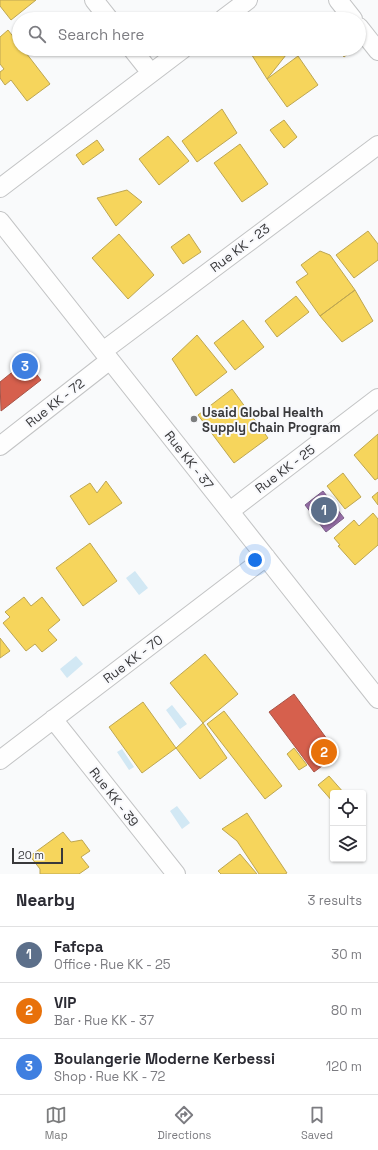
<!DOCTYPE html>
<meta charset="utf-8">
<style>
body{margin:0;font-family:"Space Grotesk",sans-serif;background:#f2f2f3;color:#2b2b33}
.controls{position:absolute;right:12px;bottom:12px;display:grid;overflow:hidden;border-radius:4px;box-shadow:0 1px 3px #0004}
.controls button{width:36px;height:36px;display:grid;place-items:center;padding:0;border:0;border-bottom:1px solid #e1e1e2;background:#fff;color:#2b2b33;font:20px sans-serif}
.scale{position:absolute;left:12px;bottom:10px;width:51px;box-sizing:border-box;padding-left:4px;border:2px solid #39393b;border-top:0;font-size:11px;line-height:14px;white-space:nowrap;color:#39393b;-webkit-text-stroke:3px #f8f9fc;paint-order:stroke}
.you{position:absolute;left:255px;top:560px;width:14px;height:14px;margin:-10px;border:3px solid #fff;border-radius:50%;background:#1a73e8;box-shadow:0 0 0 6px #1a73e833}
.badge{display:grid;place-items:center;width:26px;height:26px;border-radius:50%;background:#7c7d7e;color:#fff;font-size:13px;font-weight:700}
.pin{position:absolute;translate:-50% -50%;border:2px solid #fff;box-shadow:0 1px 4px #0006}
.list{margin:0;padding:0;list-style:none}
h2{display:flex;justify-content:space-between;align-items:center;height:52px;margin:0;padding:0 16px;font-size:17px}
h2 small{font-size:13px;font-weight:400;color:#7c7c81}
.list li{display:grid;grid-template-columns:26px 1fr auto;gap:12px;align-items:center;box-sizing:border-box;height:56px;padding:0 16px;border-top:1px solid #e1e1e2}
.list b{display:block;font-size:15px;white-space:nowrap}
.list p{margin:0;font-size:13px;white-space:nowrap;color:#7c7c81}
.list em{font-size:13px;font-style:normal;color:#7c7c81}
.icon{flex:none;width:22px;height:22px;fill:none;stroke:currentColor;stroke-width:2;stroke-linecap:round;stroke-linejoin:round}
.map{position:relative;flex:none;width:378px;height:874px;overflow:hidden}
.search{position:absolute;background:#fff;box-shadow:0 1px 3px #0004;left:12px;right:12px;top:12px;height:44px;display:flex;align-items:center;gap:10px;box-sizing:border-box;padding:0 14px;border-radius:22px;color:#7c7c81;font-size:15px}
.sheet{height:220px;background:#fff}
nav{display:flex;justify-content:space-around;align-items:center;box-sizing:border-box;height:56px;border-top:1px solid #e1e1e2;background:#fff;font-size:11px;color:#7c7c81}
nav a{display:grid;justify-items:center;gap:2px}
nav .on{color:#7c7d7e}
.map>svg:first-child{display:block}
</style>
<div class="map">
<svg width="378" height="874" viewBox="0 0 378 874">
<rect width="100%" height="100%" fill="#f9fafb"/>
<path fill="#d2e8f4" d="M135,571L148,588L139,595L126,578Z
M76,656L83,664L67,678L60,669Z
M172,705L187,724L180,729L166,710Z
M122,749L134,767L129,770L117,752Z
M177,806L190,823L182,829L170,811Z"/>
<path fill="#f6d55c" stroke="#bda652" d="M0,0H36L11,20L0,6Z
M8,30L19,44V49H23L50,84L27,101L11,80L5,85L0,78V72L4,69L0,64V37Z
M248,49H278L286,55L267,79Z
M338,49H354L344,57Z
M298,56L318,85L287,107L267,79Z
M222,109L237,133L197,162L182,141Z
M284,120L297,137L284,148L270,130Z
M168,136L189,161L159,185L139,159Z
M97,140L104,150L83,165L76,155Z
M240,144L268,184L242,202L214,163Z
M127,190L142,202L116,226L97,198Z
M368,231L378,244V260L354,278L336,255Z
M119,234L154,275L128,299L92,258Z
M189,234L201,252L183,264L171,247Z
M320,251L330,255L355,290L320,316L296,282L308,274L301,265Z
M355,290L373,321L342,342L320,316Z
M296,296L309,312L277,337L265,321Z
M243,320L264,347L235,370L214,343Z
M197,335L227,372L196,396L172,359Z
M232,389L268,438L234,463L198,415Z
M378,434V478L375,480L354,455Z
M343,473L361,497L345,509L327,486Z
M106,481L122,503L89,525L70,496L90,483L97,493Z
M378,492V505L372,497Z
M373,513L378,519V545L355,565L338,546L340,545L334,538L354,520L359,526Z
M90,543L117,581L83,606L56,568Z
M24,597L31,606L42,597L60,620L48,630L57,640L42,652L35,644L26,651L3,623L10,617L5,612Z
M0,638L10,651L0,658Z
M205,654L238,694L203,723L170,683Z
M143,702L176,748L142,773L109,727Z
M224,711L282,786L265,799L207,724Z
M203,723L227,758L200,779L176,748Z
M294,748L307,765L299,770L287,754Z
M329,776L344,793H333V802L318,785Z
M247,813L287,873L285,874H259L237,841L222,829Z
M63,832L71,842L82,840L90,851L81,857L89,867L79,874H40V869L30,856Z
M240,854L257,874H221L218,871Z"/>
<path fill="#d6604d" stroke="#a75448" d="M26,361L41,380L1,411L0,382Z
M294,694L338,754L314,772L269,712Z"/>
<path fill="#9970ab" stroke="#7c6089" d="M323,491L344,518L326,532L305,505Z"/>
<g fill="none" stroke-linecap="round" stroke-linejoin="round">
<defs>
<path id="street" d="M94,0L109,19
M338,0L353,19
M223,19L248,0
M359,27L378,51
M132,49L151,73
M0,188L183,49
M0,221L378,699
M103,351L378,145
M0,446L110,360
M230,511L378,398
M53,719L176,874
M0,760L266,557"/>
</defs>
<use href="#street" stroke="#c3c4c5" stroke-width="20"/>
<use href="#street" stroke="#fefefe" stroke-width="18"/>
</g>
<circle fill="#7c7d7e" stroke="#f8f9fc" stroke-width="1.5" cx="194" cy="419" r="4"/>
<g text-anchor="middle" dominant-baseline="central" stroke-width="4" stroke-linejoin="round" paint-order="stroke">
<g font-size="13" fill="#39393b" stroke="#f8f9fc">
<text transform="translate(240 248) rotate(-37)">Rue KK - 23</text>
<text transform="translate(55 403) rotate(-38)">Rue KK - 72</text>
<text transform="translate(189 460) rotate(52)">Rue KK - 37</text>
<text transform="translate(285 469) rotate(-37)">Rue KK - 25</text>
<text transform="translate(133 659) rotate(-37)">Rue KK - 70</text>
<text transform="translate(114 797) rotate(52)">Rue KK - 39</text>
</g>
<g font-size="13" font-weight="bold" fill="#39393b" stroke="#f8f9fc" text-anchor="start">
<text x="202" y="412">Usaid Global Health<tspan x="202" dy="15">Supply Chain Program</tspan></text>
</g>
</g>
</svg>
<div class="controls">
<button><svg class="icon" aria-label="locate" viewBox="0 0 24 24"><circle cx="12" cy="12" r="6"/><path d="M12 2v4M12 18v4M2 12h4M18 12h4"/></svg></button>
<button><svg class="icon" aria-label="layers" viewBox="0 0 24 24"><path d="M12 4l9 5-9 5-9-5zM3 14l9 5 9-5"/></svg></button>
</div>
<div class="scale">20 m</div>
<div class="you"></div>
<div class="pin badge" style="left:324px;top:510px;background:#5c6f8a">1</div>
<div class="pin badge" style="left:324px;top:752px;background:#e8710a">2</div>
<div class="pin badge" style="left:25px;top:366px;background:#3f7fe0">3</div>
<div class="search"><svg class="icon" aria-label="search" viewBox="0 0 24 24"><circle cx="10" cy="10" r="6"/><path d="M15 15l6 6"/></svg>Search here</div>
</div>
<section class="sheet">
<h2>Nearby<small>3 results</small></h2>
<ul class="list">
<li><span class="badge" style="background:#5c6f8a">1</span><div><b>Fafcpa</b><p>Office · Rue KK - 25</p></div><em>30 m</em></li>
<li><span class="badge" style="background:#e8710a">2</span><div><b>VIP</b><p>Bar · Rue KK - 37</p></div><em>80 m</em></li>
<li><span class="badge" style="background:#3f7fe0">3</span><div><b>Boulangerie Moderne Kerbessi</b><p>Shop · Rue KK - 72</p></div><em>120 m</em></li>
</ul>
</section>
<nav>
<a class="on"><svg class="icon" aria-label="map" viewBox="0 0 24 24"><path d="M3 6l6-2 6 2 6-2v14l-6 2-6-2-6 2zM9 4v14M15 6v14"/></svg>Map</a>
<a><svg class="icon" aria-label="directions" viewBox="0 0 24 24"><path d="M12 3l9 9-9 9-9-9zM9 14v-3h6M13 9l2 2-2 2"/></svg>Directions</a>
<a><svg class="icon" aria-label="saved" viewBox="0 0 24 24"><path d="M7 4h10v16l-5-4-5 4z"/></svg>Saved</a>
</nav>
